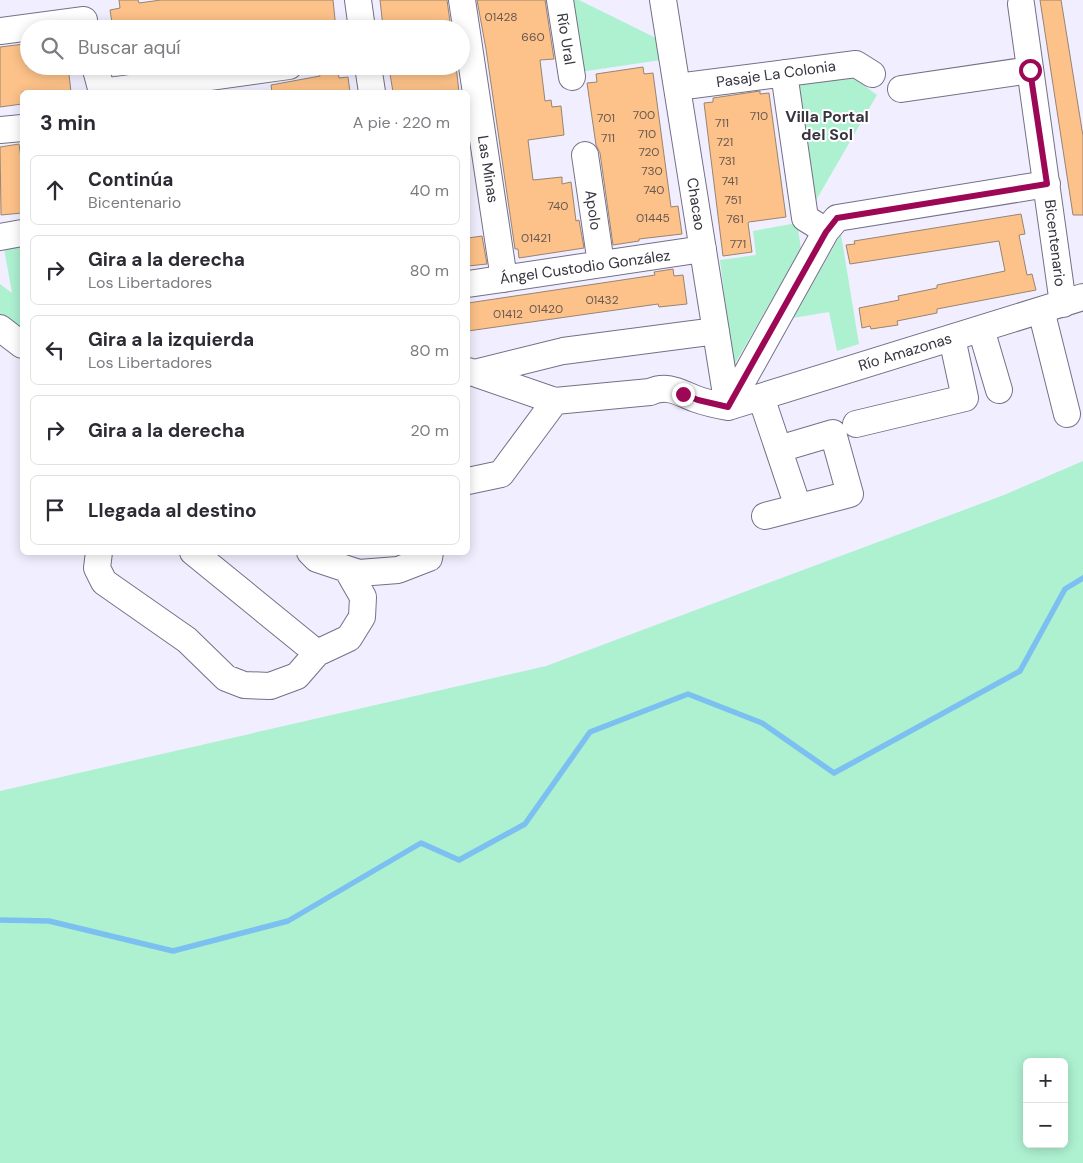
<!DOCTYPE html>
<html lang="es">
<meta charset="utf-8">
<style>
body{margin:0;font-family:"DM Sans",sans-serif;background:#f2f2f3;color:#2b2b33}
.controls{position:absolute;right:15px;bottom:15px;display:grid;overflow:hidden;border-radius:8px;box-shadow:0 2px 12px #0003}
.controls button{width:45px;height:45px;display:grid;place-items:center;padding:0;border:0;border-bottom:1px solid #e1e1e2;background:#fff;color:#2b2b33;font:25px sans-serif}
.stop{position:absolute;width:15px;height:15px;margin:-11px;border:4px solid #9c0856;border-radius:50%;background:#fff}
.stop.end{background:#9c0856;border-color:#fff;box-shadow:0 1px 5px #0008}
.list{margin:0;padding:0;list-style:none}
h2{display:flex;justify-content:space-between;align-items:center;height:65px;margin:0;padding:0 20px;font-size:21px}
h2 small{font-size:16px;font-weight:400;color:#7c7c81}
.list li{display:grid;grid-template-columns:32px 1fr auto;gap:15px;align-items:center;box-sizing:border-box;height:70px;margin:0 10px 10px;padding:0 10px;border:1px solid #e1e1e2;border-radius:8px}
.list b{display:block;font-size:19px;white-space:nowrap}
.list p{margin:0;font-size:16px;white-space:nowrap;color:#7c7c81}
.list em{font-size:16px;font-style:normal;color:#7c7c81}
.icon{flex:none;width:28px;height:28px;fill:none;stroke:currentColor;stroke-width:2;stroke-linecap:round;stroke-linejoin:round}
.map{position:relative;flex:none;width:1083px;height:1163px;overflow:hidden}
.search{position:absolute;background:#fff;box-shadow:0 2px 12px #0003;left:20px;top:20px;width:450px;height:55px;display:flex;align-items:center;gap:12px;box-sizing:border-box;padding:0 18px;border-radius:28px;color:#7c7c81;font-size:19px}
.panel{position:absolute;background:#fff;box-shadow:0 2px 12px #0003;left:20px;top:90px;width:450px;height:465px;border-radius:8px}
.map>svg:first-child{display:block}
</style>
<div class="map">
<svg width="1083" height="1163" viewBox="0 0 1083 1163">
<rect width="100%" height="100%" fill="#f1efff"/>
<path fill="#aef1d1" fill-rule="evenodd" d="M568,0H579L658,39L661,60L580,72Z
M845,71L877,95L811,209L792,97L799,77Z
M797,223L801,249L733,367L720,260L756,255L753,231Z
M841,234L859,344L837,351L829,312L793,318Z
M22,240V332L0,324V284L12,293L3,243Z
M1083,461V1163H0V791L546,666L1004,495ZM1027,1062H1064V1144H1027Z"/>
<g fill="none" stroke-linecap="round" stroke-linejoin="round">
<path stroke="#7bc0f1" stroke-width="5.5" d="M0,920L49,921L173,951L288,921L421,843L459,860L525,824L590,732L688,694L762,723L834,773L1020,671L1065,589L1083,578"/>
</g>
<path fill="#fdc289" stroke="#978473" d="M119,0H138L139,3L161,0H333L336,29H180V26L161,29H113L110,10L120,8Z
M380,0H447L451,29H394L393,25L383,27Z
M477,0H545L554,59L540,60L545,101L551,100L552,107L561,106L564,135L528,140L533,180L562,177V184L571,182L576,221L579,220L584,248L519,258L518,249H515L486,49Z
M1040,0H1061L1063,12L1083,136V215H1073Z
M24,44L27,66H68L71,92H22V104L0,107V47Z
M399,66H456L459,92H393L390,74L400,73Z
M643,67L644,74L653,73L671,207L678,206L682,234L639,239V241L613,245L600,153L596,145L587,83L597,82L596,74Z
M338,71L339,78L348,77L350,92H272L271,85L320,76L319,73Z
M760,91V94L769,93L786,217L749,222L748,223L752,252L723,256L704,103L713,102V98Z
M19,144L22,165V213L1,215L0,147Z
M1021,214L1025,234L1019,235L1027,275L1032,274L1036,290L937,309V313L897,321L898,325L871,329L870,326L862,328L859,308L899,300L898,296L937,288V285L1005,271L999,241L850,264L846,245L855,244L854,241Z
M482,236L487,264L468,266V238Z
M673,269L674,276L683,275L687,304L659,307L658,304L468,331V303L642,277L655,275L654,272Z"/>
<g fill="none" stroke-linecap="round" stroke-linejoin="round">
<defs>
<path id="minor" d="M358,0L362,29
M462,0L504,279
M560,0L572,77
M663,0L728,407
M1021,4L1063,304
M0,31L84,20
M95,66L102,92
M368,66L372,92
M784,73L805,218L826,231
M677,87L856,64L872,74
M901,89L1030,70
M102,92L289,66
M0,130L22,128
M585,155L601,264
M0,237L22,233
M468,284L703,249
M1041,310L1067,414
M0,328L22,345
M981,329L999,390
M468,371L555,401L650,392C668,384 680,393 696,399C707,403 717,405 728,407L1083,297
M474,373L563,351L716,331
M761,397L798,507
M728,407L826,231L837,218L1047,184
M856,424L965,398L952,338
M468,481L501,474L555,401
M765,516L850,494L833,433L779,449
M99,552L97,568L104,582L187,640L226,678L244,685L270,686L297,676L317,653L349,638L362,617L363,597L347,569
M193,552L317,653
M310,552L317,559L359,573L398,570L429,558L430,552"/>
</defs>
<use href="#minor" stroke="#747087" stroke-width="28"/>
<use href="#minor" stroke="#fff" stroke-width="26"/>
</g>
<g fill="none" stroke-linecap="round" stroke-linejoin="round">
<path stroke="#9c0856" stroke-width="6" d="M683,394L698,400L728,407L826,232L837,218L1047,184L1030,70"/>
</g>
<g text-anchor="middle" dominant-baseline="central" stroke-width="4" stroke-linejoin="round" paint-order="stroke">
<g font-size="12" fill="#685851">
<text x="501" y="17">01428</text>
<text x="533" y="37">660</text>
<text x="644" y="115">700</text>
<text x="759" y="116">710</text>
<text x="606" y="118">701</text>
<text x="722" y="123">711</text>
<text x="647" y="134">710</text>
<text x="608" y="138">711</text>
<text x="725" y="142">721</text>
<text x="649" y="152">720</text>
<text x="727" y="161">731</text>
<text x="652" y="171">730</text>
<text x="730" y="181">741</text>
<text x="654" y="190">740</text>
<text x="733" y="200">751</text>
<text x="558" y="206">740</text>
<text x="653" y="218">01445</text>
<text x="735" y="219">761</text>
<text x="536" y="238">01421</text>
<text x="738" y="244">771</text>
<text x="602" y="300">01432</text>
<text x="546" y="309">01420</text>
<text x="508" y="314">01412</text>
</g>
<g font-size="15" fill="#36343e" stroke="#fff">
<text transform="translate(566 39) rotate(81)">Río Ural</text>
<text transform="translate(776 74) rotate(-8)">Pasaje La Colonia</text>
<text transform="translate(488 169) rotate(81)">Las Minas</text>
<text transform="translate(696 204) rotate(81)">Chacao</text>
<text transform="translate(593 210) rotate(82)">Apolo</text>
<text transform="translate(1055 243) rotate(83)">Bicentenario</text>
<text transform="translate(585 267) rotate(-8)">Ángel Custodio González</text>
<text transform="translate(905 352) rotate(-17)">Río Amazonas</text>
</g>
<g font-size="16" font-weight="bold" fill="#36343e" stroke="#fff">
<text x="827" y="116">Villa Portal<tspan x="827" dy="18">del Sol</tspan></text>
</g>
</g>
</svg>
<div class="controls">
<button>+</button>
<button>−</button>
</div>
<div class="stop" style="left:1030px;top:70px"></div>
<div class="stop end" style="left:683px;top:394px"></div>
<div class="search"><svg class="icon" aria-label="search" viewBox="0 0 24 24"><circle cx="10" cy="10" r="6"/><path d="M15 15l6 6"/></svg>Buscar aquí</div>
<section class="panel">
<h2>3 min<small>A pie · 220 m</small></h2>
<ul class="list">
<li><svg class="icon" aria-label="ahead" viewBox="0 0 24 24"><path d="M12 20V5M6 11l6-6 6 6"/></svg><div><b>Continúa</b><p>Bicentenario</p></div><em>40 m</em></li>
<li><svg class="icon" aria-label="right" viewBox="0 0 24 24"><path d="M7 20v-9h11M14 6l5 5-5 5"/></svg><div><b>Gira a la derecha</b><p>Los Libertadores</p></div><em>80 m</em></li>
<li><svg class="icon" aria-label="left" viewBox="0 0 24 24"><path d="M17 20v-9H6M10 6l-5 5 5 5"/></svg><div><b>Gira a la izquierda</b><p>Los Libertadores</p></div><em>80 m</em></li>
<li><svg class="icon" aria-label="right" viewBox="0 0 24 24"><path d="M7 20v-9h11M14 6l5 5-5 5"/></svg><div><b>Gira a la derecha</b></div><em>20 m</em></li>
<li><svg class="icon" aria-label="arrive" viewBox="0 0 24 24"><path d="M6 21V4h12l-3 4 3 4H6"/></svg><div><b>Llegada al destino</b></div></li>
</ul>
</section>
</div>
